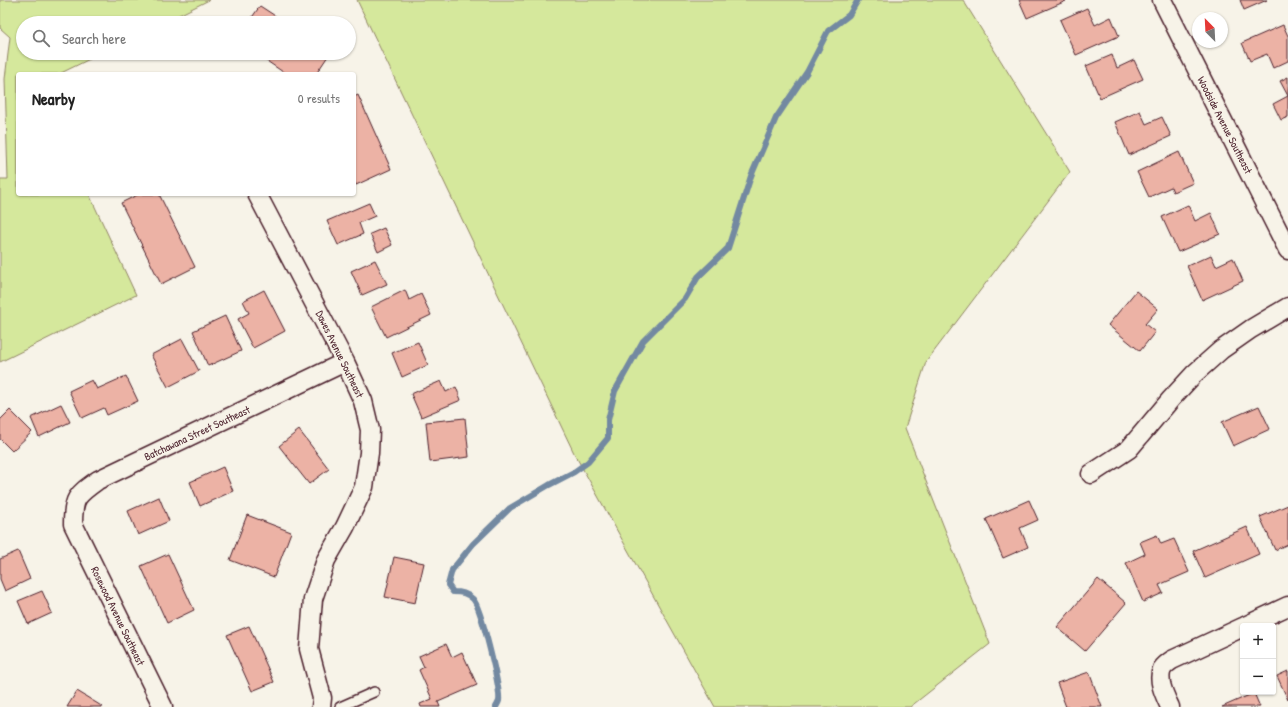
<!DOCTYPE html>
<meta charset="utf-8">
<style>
body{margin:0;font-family:"Patrick Hand",sans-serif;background:#f6f6f6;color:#222}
.controls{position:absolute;right:12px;bottom:12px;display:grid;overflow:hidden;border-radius:4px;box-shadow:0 1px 3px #0004}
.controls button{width:36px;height:36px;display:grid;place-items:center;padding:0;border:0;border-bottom:1px solid #e0e0e0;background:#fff;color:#222;font:20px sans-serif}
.compass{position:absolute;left:1192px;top:12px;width:36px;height:36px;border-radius:50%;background:#fff;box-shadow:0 1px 3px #0004;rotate:336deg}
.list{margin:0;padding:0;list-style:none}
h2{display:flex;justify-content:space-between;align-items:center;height:52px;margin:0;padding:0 16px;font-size:17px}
h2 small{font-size:13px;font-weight:400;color:#767676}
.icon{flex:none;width:22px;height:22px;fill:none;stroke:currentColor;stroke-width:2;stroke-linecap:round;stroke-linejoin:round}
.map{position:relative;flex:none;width:1288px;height:707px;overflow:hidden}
.search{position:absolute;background:#fff;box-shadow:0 1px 3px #0004;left:16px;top:16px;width:340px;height:44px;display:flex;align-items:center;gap:10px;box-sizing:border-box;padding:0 14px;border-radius:22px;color:#767676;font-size:15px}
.panel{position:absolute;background:#fff;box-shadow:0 1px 3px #0004;left:16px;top:72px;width:340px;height:124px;border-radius:4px}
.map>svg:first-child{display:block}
</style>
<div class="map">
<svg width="1288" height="707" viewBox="0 0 1288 707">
<rect width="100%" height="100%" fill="#f7f3e8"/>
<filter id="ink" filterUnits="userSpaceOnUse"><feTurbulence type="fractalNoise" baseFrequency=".025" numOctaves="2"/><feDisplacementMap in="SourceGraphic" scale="8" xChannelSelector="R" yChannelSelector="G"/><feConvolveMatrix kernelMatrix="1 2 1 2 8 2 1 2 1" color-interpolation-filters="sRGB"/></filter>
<g filter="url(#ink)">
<path fill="#d5e89c" stroke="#908464" d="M0,0H209L163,23H23V53H102L59,74H18V194H89L136,295L0,362V179H8L5,79L10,37L0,28Z
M357,0H963L1070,172L926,362L905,428L990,644L910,707H715L574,453Z"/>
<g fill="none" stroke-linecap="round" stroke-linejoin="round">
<path stroke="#7389a1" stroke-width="6" d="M496,707C497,705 498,704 499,701C501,690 481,607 473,599C467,593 461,592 453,592L448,585L452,570L473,544L510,508L549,485L574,472L588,462L608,438V420L615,391L643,341L685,299L698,277L728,248L751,176L776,118L807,72L828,31L849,15L858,0"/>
</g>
<path fill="#ecb2a5" stroke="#4a1f2b" d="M1019,0H1066V1L1027,18Z
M1240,0H1267L1244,10Z
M260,6L286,23H248Z
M1087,8L1095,25L1111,17L1119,36L1076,55L1060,20Z
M1283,25L1288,36V61L1273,68L1267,54L1250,61L1242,43Z
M255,53H330L316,74H286Z
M1112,55L1117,68L1134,60L1143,79L1100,98L1086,66Z
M1288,77V117L1281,120L1273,104L1288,96L1280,81Z
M358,95L391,169L356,185L354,181V97Z
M1140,111L1146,124L1162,117L1171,136L1129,155L1115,122Z
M1179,152L1193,183L1173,192L1171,187L1149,197L1137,172Z
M139,194H159L195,267L161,284L121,203Z
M369,203L375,216L359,223L363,234L338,245L327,221Z
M1188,205L1195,221L1211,213L1220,234L1178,252L1162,217Z
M384,228L392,245L378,252L370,234Z
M1211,255L1216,266L1233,258L1243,281L1202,300L1187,266Z
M375,260L387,284L362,295L351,271Z
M264,290L285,331L253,348L238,319L249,313L243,301Z
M405,290L409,300L421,294L431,315L386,337L371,307Z
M1136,291L1158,309L1145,324L1155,332L1140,351L1108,325Z
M225,316L241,351L208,366L193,331Z
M182,339L199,371L168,387L151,355Z
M418,342L428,365L402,377L392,353Z
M126,376L138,401L107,415L104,408L82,418L69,391L92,380L97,389Z
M441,381L446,392L456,387L461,400L421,417L411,394Z
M61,404L70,422L39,437L31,418Z
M1259,406L1270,429L1233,446L1222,422Z
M10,410L32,432L12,451L0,439V420Z
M465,418L469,457L430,462L426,422Z
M299,430L329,469L309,484L279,446Z
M223,467L233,491L200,506L190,482Z
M159,497L169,521L138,535L128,511Z
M1029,500L1038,520L1020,528L1028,547L1003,558L986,519Z
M1288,505V544L1275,550L1260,517Z
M247,515L291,532L274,577L230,560Z
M1247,527L1259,554L1205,578L1193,551Z
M1157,535L1161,544L1174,539L1189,572L1159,585L1163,593L1143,602L1126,563L1145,554L1140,542Z
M18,551L30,579L5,591L0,579V559Z
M168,554L194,610L167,623L141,566Z
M394,557L424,563L415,603L385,597Z
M1098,579L1126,603L1085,651L1057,627Z
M42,591L52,613L28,624L18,601Z
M249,626L274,682L252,691L227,635Z
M446,644L452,657L462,652L477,685L438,702L440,707H421L420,704L432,699L419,670L424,667L419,656Z
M1288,671V700L1277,676Z
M1089,672L1102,707H1066L1057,683Z
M77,691L103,707H67Z
M1254,693L1260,707H1222Z"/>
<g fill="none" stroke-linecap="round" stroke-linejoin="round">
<defs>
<path id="service" d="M340,707L374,692"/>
<path id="minor" d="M1162,0L1288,250
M257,194L345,362L363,401L370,430L369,453L364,487L345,527L326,560L313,599L309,649L322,698L321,707
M1091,474L1129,449L1171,399L1194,374L1221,350L1251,329L1288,307
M1245,626L1288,606
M163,707L73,524C73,497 77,495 98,480L345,362
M1170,707C1165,696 1157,681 1162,669C1164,666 1169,662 1172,660L1243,627"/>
</defs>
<use href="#service" stroke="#4a1f2b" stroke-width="12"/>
<use href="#minor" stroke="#4a1f2b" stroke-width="21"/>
<use href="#service" stroke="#f7f3e8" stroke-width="9"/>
<use href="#minor" stroke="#f7f3e8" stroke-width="18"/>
</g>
</g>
<g text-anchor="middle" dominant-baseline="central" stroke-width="4" stroke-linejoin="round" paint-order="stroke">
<g font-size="11" fill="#4a1f2b" stroke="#f7f3e8">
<text transform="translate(1225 125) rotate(63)">Woodside Avenue Southeast</text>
<text transform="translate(340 354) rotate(64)">Dawes Avenue Southeast</text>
<text transform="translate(197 433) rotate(-25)">Batchawana Street Southeast</text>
<text transform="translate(118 616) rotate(64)">Rosewood Avenue Southeast</text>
</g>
</g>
</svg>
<div class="controls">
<button>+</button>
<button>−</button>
</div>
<svg class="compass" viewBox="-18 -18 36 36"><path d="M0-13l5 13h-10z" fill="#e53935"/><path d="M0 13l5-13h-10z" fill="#767676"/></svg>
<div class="search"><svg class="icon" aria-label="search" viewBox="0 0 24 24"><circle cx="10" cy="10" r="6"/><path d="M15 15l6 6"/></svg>Search here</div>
<section class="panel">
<h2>Nearby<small>0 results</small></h2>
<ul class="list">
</ul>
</section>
</div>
